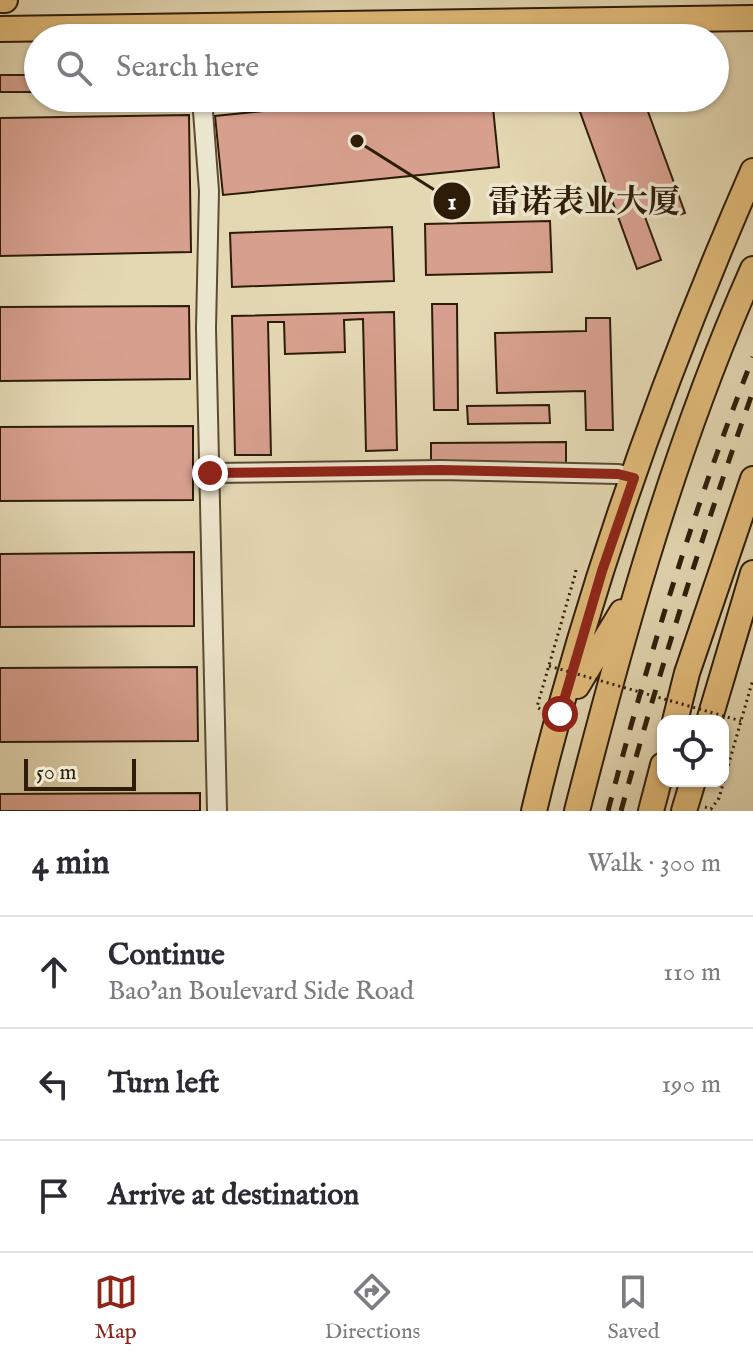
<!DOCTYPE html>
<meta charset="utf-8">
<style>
body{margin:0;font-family:"IM FELL English","Noto Serif SC",serif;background:#f7f7f7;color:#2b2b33}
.controls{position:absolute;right:24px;bottom:24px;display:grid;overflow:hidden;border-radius:16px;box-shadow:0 2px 6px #0004}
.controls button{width:72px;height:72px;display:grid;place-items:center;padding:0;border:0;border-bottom:2px solid #e1e1e2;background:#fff;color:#2b2b33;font:40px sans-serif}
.scale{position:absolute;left:24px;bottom:20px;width:112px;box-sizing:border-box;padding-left:8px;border:4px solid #2d1c08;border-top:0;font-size:22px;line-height:28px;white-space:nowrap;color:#2d1c08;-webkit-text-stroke:6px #ede6ce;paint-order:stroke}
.stop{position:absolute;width:24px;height:24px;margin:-18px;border:6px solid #8f2418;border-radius:50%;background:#fff}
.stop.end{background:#8f2418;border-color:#fff;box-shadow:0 2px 8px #0008}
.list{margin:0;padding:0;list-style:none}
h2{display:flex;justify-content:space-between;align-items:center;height:104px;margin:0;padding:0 32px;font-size:34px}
h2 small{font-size:26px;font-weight:400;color:#7c7c81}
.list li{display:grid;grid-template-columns:52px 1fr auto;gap:24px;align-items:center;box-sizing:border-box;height:112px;padding:0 32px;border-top:2px solid #e1e1e2}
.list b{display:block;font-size:30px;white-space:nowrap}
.list p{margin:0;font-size:26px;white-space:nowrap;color:#7c7c81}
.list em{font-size:26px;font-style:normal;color:#7c7c81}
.icon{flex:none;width:44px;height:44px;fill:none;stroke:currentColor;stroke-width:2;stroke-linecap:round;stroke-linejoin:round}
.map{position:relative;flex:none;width:753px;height:811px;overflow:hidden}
.search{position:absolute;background:#fff;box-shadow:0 2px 6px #0004;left:24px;right:24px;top:24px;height:88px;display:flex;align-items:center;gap:20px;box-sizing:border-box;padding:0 28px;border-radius:44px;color:#7c7c81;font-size:30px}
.sheet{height:440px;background:#fff}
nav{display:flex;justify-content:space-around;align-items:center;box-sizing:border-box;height:112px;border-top:2px solid #e1e1e2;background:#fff;font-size:22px;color:#7c7c81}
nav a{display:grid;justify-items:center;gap:4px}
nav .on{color:#8f2418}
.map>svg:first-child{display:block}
</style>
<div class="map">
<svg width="753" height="811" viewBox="0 0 753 811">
<rect width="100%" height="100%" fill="#e4d8b3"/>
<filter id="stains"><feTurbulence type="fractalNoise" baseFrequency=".0025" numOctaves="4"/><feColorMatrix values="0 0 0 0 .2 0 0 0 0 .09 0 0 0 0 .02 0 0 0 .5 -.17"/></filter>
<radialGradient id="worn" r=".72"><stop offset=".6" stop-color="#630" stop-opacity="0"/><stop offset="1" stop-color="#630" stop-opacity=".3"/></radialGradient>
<path fill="#d7a08e" stroke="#2d1c08" stroke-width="2" d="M0,75H38V92H0Z
M390,98H492L499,167L223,195L215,116Z
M575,98H643L685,213L673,217L668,203L650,210L652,215L645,217L661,260L637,269Z
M189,115L191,252L0,256V118Z
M550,221L552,272L426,275L425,224Z
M392,227L394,281L232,287L230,233Z
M432,304H457L458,410H434Z
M189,306L190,379L0,381V307Z
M394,312L397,450L366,451L363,319L344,320L345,352L285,354L284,322H268L271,455H235L232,316Z
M586,318H610L613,430H586L585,391L497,393L495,333L586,331Z
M549,405L550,423L468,424L467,406Z
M193,426V500L0,501V427Z
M566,442V465L431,466V443Z
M194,552V626L0,627V554Z
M197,667L198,741L0,742V668Z
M200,793V811H0V794Z"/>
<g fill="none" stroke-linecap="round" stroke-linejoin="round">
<defs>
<path id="minor" d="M202,98L209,191L206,328L217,811
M210,473L441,470L618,474L634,478"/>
<path id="major" d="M0,0H5
M0,29L753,18
M577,686L622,612
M675,721L687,673L753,479
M709,721L753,573
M534,811C586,593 663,377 753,171
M577,811C624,627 676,442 753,269
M651,811L663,765
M684,811L693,781"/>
</defs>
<use href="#minor" stroke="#5b4b33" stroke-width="22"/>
<use href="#major" stroke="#2d1c08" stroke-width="28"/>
<path stroke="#2d1c08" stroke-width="3" stroke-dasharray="2 4" stroke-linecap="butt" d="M540,709L537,707L575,575L576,570L579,572
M705,807L711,809L719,798L753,679"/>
<use href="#minor" stroke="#ede6ce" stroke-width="18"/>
<use href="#major" stroke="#e2bc7a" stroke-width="24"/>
<path stroke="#2d1c08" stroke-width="5" stroke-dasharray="14 14" stroke-linecap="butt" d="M608,811C648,658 695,505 753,357
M621,811C660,669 704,530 753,391"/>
<path stroke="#2d1c08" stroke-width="3" stroke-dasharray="2 4" stroke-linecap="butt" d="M549,666L741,721"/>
</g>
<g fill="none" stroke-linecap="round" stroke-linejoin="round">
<path stroke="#8f2418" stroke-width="10" d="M210,473L441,470L618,474L634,478L602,571L560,714"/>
</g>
<path fill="none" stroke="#2d1c08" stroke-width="3" d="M357 141L452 201"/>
<g fill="#2d1c08" stroke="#ede6ce" stroke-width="3">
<circle cx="357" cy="141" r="8"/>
<circle cx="452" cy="201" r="20"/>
</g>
<g font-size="24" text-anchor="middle" font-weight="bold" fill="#fff">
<text x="452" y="209">1</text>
</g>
<g font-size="32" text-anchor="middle" font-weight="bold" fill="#2d1c08" stroke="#ede6ce" stroke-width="7" stroke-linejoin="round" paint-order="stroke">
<text x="584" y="212">雷诺表业大厦</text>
</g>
<rect width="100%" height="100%" filter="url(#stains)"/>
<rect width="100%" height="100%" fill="url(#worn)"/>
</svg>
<div class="controls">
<button><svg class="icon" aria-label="locate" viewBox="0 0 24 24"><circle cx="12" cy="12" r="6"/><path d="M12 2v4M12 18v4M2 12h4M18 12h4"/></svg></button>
</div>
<div class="scale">50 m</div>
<div class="stop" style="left:560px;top:714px"></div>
<div class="stop end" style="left:210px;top:473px"></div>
<div class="search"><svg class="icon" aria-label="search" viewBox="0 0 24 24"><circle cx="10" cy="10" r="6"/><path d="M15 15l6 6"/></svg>Search here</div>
</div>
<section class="sheet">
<h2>4 min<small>Walk · 300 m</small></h2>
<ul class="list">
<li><svg class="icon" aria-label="ahead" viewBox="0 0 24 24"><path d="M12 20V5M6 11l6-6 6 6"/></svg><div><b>Continue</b><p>Bao'an Boulevard Side Road</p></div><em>110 m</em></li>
<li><svg class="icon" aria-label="left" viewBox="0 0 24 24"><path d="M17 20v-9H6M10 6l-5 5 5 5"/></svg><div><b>Turn left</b></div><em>190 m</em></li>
<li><svg class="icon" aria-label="arrive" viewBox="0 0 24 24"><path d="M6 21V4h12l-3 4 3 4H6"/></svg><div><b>Arrive at destination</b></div></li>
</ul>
</section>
<nav>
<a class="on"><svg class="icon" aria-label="map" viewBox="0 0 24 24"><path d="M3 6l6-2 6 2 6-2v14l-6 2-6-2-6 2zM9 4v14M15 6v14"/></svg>Map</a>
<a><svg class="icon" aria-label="directions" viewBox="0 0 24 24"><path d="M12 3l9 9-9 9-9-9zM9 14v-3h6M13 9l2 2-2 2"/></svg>Directions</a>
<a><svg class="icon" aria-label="saved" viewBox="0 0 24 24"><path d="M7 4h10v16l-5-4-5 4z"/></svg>Saved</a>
</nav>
